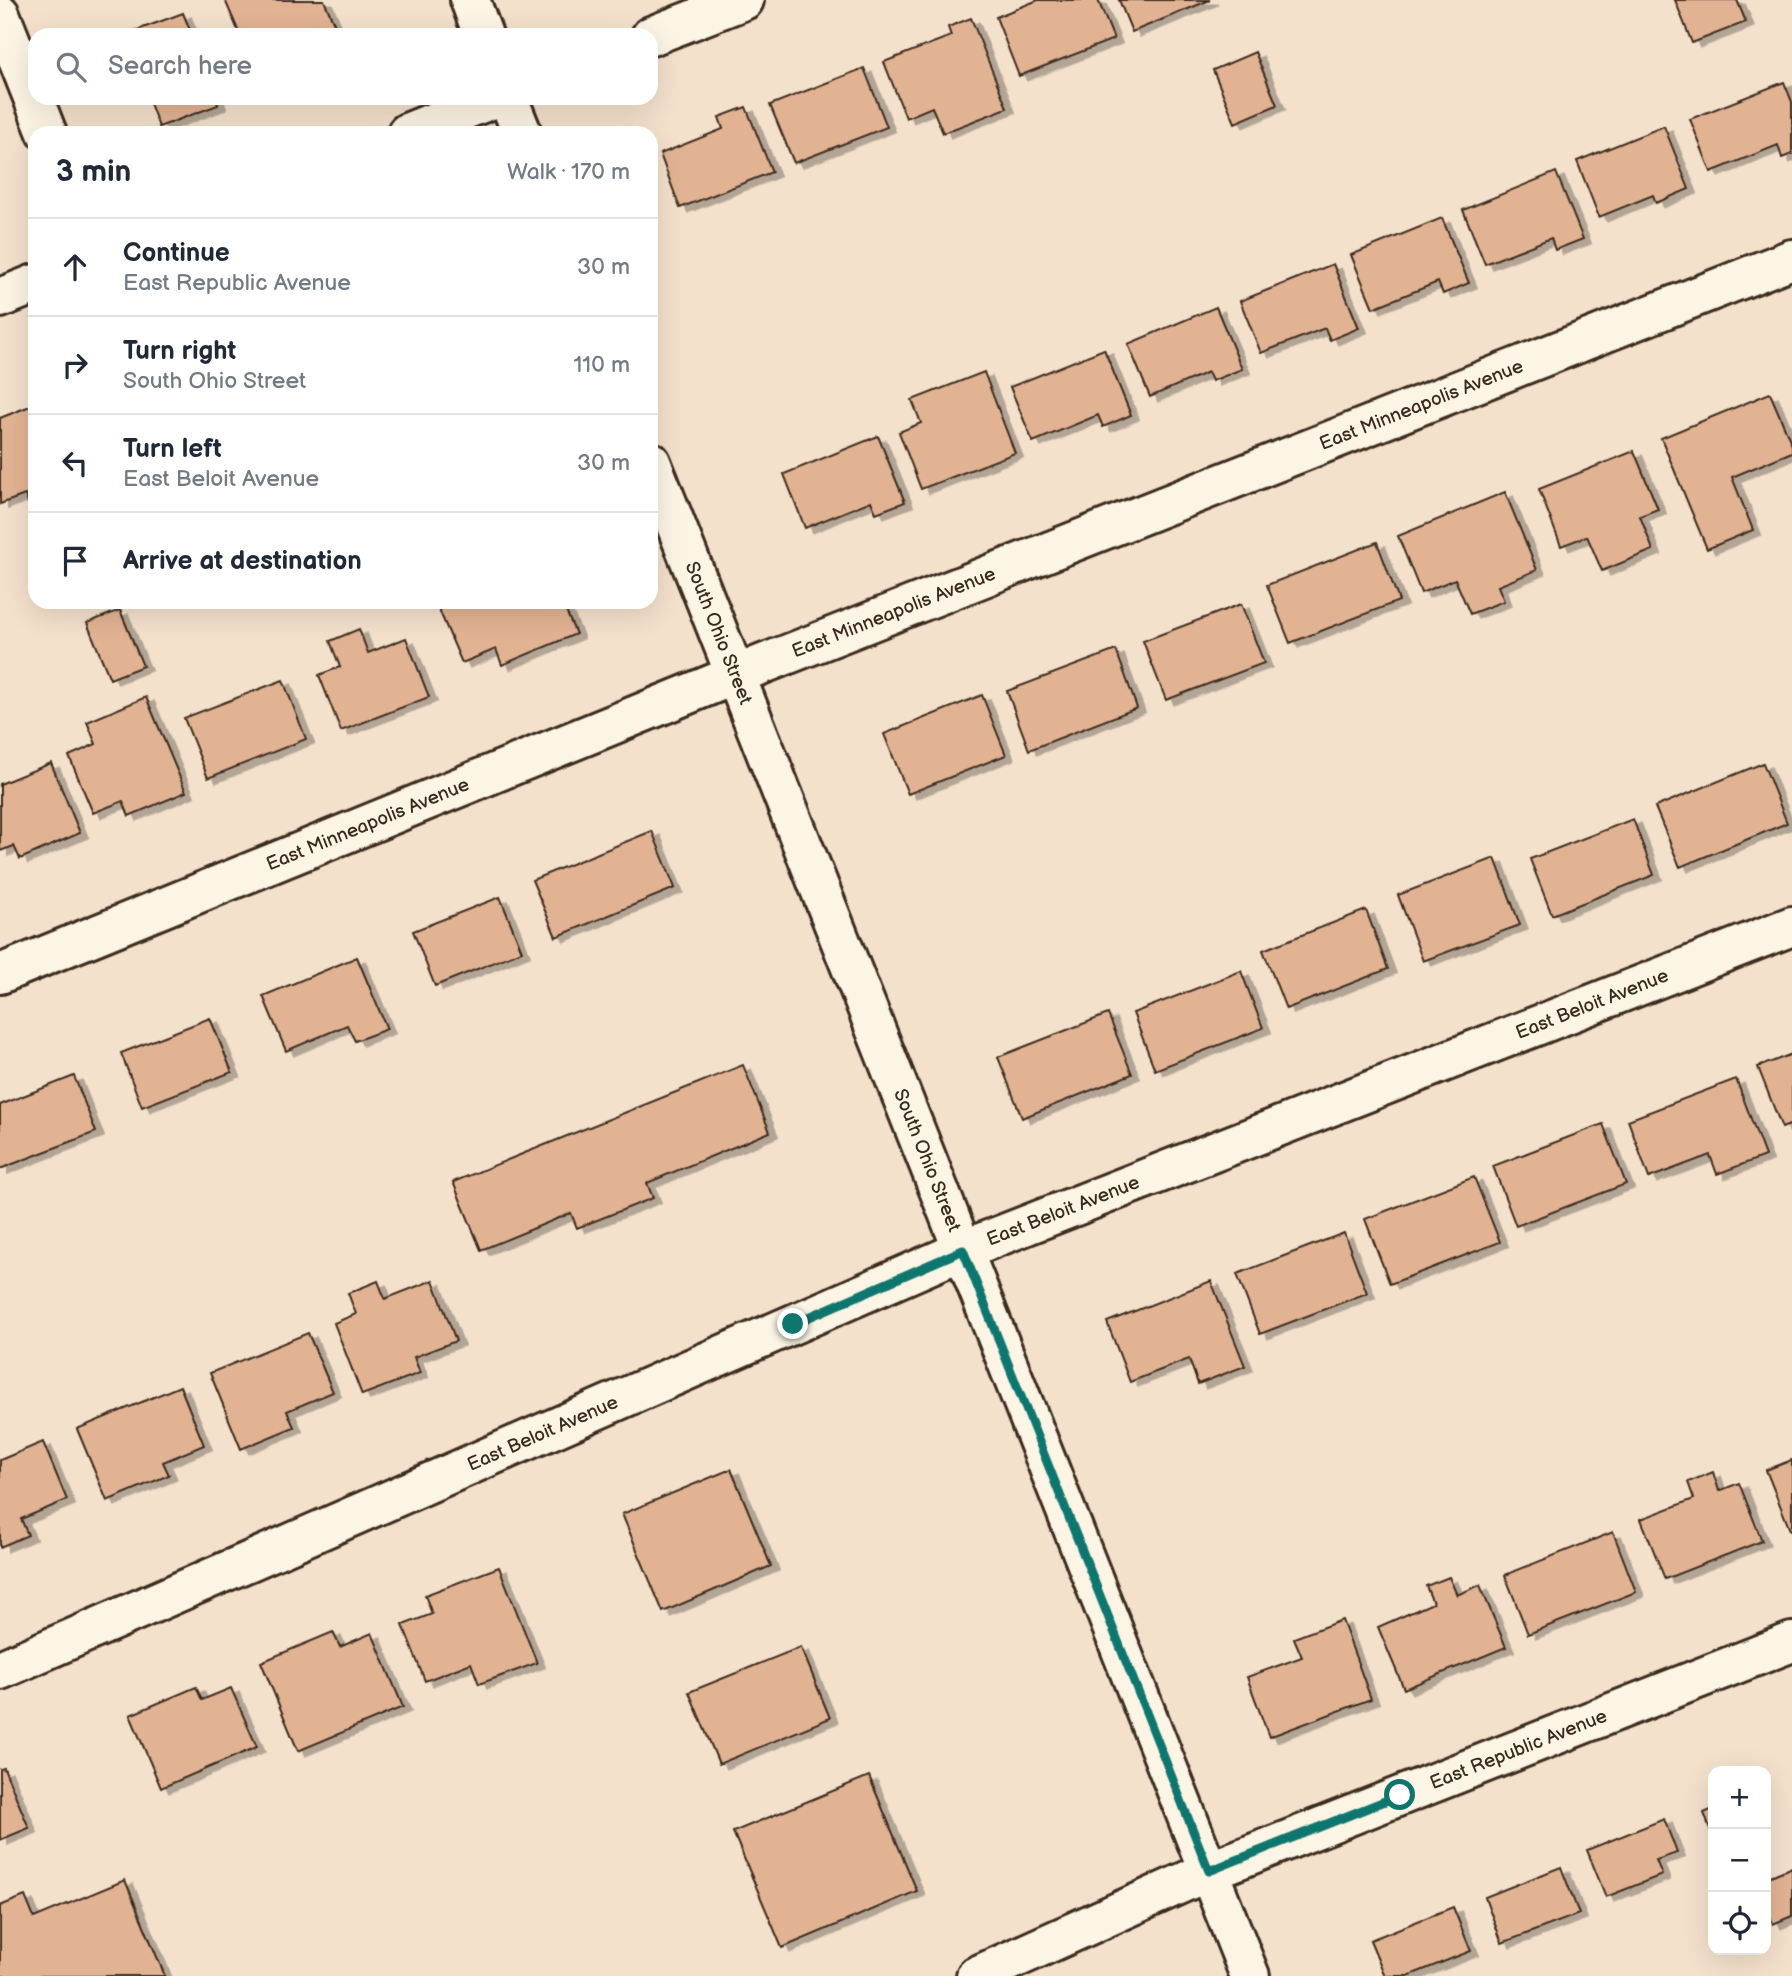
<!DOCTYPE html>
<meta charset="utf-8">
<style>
body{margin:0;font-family:"Balsamiq Sans",sans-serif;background:#f2f2f3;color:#1f2937}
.controls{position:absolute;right:21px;bottom:21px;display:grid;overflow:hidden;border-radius:14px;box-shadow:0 7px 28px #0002}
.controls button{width:63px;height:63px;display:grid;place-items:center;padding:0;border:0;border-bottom:2px solid #e0e1e3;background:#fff;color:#1f2937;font:35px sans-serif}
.stop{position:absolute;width:21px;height:21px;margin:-16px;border:5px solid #0f766e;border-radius:50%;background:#fff}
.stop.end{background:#0f766e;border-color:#fff;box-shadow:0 2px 7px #0008}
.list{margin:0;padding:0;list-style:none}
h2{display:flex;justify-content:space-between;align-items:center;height:91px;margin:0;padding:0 28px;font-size:30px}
h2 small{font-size:23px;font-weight:400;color:#747a83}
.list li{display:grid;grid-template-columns:46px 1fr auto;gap:21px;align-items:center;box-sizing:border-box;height:98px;padding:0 28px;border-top:2px solid #e0e1e3}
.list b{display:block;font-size:26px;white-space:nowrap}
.list p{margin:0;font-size:23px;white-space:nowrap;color:#747a83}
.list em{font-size:23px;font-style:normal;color:#747a83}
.icon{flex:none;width:38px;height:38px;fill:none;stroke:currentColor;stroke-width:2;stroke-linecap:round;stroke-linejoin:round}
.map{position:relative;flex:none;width:1792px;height:1976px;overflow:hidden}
.search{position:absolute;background:#fff;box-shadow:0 7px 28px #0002;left:28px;top:28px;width:630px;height:77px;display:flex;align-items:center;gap:18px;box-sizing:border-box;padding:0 24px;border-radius:21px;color:#747a83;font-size:26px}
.panel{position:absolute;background:#fff;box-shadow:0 7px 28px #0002;left:28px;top:126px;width:630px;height:483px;border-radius:21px}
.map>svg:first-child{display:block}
</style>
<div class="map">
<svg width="1792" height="1976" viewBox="0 0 1792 1976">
<defs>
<filter id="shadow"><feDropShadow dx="8" dy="4.5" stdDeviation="0" flood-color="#0004"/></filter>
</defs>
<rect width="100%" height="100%" fill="#f4e1cc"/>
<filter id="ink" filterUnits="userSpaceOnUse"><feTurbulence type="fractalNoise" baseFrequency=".0143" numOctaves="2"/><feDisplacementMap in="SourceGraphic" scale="14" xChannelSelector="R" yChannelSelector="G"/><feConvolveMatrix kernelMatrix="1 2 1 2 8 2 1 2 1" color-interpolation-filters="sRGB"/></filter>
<g filter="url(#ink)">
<path fill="#e2b393" stroke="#3b2a1e" stroke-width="2" filter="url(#shadow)" d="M225,0H324L339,35H240Z
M1038,0H1098L1114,39L1019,76L996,17Z
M1119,0H1210L1132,32Z
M1675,0H1737L1746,22L1692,43Z
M183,13L192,35H124Z
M971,18L1007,108L943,133L932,107L906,118L884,62L951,36L948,27Z
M1255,52L1277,105L1235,123L1213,70Z
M864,68L887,127L794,163L770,105Z
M1784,82L1792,102V154L1782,158L1778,145L1711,172L1690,119Z
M148,98H216L218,105L159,127Z
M746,107L772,172L680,208L660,154L723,129L719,117Z
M1664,126L1689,189L1656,203L1653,195L1599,217L1577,161Z
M1556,172L1583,239L1555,250L1551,238L1485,264L1463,210Z
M1442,218L1469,283L1443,294L1438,282L1373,308L1351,255Z
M1333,264L1359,328L1330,340L1325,328L1261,353L1240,301Z
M1216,307L1242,369L1212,381L1208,372L1150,397L1128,344Z
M1104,349L1131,415L1103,427L1098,415L1033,442L1010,387Z
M984,372L1015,453L921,489L899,432L921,423L912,400Z
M1770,393L1792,445V452L1732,477L1753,530L1707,549L1661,438Z
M35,404V506L30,508L25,495L0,504V418Z
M878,436L905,502L876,513L871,501L805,528L784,474Z
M1634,451L1658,509L1640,516L1653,550L1602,571L1587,536L1561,546L1539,489Z
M1505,492L1537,570L1498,586L1504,601L1470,614L1455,579L1421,593L1398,536Z
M1377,542L1399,601L1290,643L1267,585Z
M445,602H562L576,634L502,665L496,649L462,663L437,605Z
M1241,604L1264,663L1166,700L1143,641Z
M120,610L143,666L110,679L87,623Z
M359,629L368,653L406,638L429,697L341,731L319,675L340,667L330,641Z
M1116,650L1137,708L1029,750L1007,691Z
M283,680L306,739L208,778L184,718Z
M982,695L1006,755L908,794L884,734Z
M146,697L186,792L129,816L123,801L93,813L69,756L96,744L87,722Z
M51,763L80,833L20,859L14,846L0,851V784Z
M1763,763L1787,823L1680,867L1655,807Z
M1633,819L1654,875L1552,915L1530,859Z
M652,831L675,888L556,937L532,880Z
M1495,858L1520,925L1423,961L1398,895Z
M500,897L522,951L435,986L413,931Z
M1366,910L1388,969L1286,1009L1263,950Z
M357,957L387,1029L355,1041L347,1025L286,1051L263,996Z
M1241,971L1263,1028L1155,1070L1133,1013Z
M1108,1014L1132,1074L1022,1118L998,1057Z
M210,1018L232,1072L142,1107L121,1053Z
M1792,1054V1124L1782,1128L1758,1067Z
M743,1065L770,1132L647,1183L653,1198L577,1228L571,1213L481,1250L453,1182Z
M74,1076L96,1132L0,1169V1105Z
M1736,1079L1765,1156L1717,1174L1710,1155L1649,1178L1628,1120Z
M1603,1124L1626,1184L1516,1226L1493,1166Z
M1474,1177L1500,1242L1390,1284L1365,1219Z
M1344,1233L1367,1293L1260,1334L1237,1274Z
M433,1280L456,1341L414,1357L420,1373L362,1395L334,1323L356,1314L348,1293L378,1281L385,1299Z
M1211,1281L1245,1366L1198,1384L1189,1359L1130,1382L1107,1322Z
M308,1333L333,1392L287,1411L294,1427L241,1449L210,1373Z
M180,1386L204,1445L163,1462L169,1475L107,1501L77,1429Z
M43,1442L67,1500L21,1519L28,1535L0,1547V1460Z
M1792,1460V1530H1790L1766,1470Z
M731,1469L771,1566L663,1612L622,1514Z
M1713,1472L1719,1491L1739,1483L1762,1541L1665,1579L1641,1519L1694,1499L1688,1482Z
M1613,1532L1636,1592L1528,1634L1505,1575Z
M499,1567L537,1663L479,1684L471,1663L425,1681L403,1625L432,1614L425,1595Z
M1449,1577L1457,1595L1480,1585L1506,1647L1404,1689L1378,1627L1433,1603L1426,1586Z
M1342,1620L1371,1699L1269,1737L1247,1677L1302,1657L1294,1638Z
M333,1632L340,1647L372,1633L403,1707L298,1751L261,1662Z
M801,1647L830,1718L719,1764L689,1692Z
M196,1687L202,1700L231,1688L257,1747L161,1788L130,1715Z
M4,1768L29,1828L0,1840V1769Z
M869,1776L917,1891L782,1948L733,1832Z
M1713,1809V1837L1704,1813Z
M1664,1819L1677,1853L1656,1860L1662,1875L1606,1897L1587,1850Z
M1561,1867L1579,1914L1502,1943L1485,1897Z
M1792,1867V1916L1773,1924L1766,1907V1878Z
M125,1880L165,1976H0V1906L25,1896L34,1918Z
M1453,1907L1471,1951L1408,1976H1385L1370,1940Z"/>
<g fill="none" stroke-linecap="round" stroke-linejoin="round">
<defs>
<g id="minor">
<path d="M0,14L47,133"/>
<path d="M651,36L744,0"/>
<path d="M407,133L494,98"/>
<path d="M0,298L35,284"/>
<path id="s1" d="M0,974L735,675L1792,259"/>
<path id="s2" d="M0,1670L963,1250L1792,926"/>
<path id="s3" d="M976,1976L1209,1871L1792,1642"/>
</g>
<g id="major">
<path d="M470,0L483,35"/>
<path d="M508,98L522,133"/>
<path id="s4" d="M651,462L1250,1976"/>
</g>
</defs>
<use href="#minor" stroke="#3b2a1e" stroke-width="44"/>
<use href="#major" stroke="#3b2a1e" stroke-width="44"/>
<use href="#minor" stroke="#fcf5e5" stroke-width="38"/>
<use href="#major" stroke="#fcf5e5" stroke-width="38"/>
</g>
</g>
<g fill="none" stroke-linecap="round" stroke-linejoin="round" filter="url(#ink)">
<path stroke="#0f766e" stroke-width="9" d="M793,1324L963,1250L1209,1871L1400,1795"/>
</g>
<g text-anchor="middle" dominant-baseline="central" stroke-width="5" stroke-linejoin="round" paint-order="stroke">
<g font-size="19" fill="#3b2a1e" stroke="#fcf5e5">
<text stroke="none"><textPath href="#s1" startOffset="1531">East Minneapolis Avenue</textPath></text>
<text stroke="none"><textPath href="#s1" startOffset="964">East Minneapolis Avenue</textPath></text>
<text stroke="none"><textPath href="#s4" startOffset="184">South Ohio Street</textPath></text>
<text stroke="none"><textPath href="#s1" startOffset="397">East Minneapolis Avenue</textPath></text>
<text stroke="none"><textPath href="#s2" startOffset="1726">East Beloit Avenue</textPath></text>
<text stroke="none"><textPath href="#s4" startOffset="751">South Ohio Street</textPath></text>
<text stroke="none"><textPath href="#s2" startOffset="1158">East Beloit Avenue</textPath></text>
<text stroke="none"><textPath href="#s2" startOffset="592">East Beloit Avenue</textPath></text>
<text stroke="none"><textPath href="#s3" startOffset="588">East Republic Avenue</textPath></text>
</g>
</g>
</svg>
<div class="controls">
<button>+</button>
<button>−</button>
<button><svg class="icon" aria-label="locate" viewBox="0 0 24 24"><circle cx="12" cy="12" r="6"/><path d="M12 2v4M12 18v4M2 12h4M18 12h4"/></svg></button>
</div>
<div class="stop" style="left:1400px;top:1795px"></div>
<div class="stop end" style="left:793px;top:1324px"></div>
<div class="search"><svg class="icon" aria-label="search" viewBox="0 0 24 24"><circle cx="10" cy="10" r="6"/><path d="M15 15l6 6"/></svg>Search here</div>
<section class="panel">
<h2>3 min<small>Walk · 170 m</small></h2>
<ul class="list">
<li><svg class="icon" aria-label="ahead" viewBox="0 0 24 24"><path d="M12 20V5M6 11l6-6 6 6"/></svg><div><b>Continue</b><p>East Republic Avenue</p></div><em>30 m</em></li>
<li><svg class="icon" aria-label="right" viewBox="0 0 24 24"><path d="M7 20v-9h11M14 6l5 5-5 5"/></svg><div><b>Turn right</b><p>South Ohio Street</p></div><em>110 m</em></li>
<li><svg class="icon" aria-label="left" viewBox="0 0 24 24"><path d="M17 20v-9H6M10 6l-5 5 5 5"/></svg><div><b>Turn left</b><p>East Beloit Avenue</p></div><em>30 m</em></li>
<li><svg class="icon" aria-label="arrive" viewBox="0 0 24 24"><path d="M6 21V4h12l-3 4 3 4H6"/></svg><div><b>Arrive at destination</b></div></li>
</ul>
</section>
</div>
